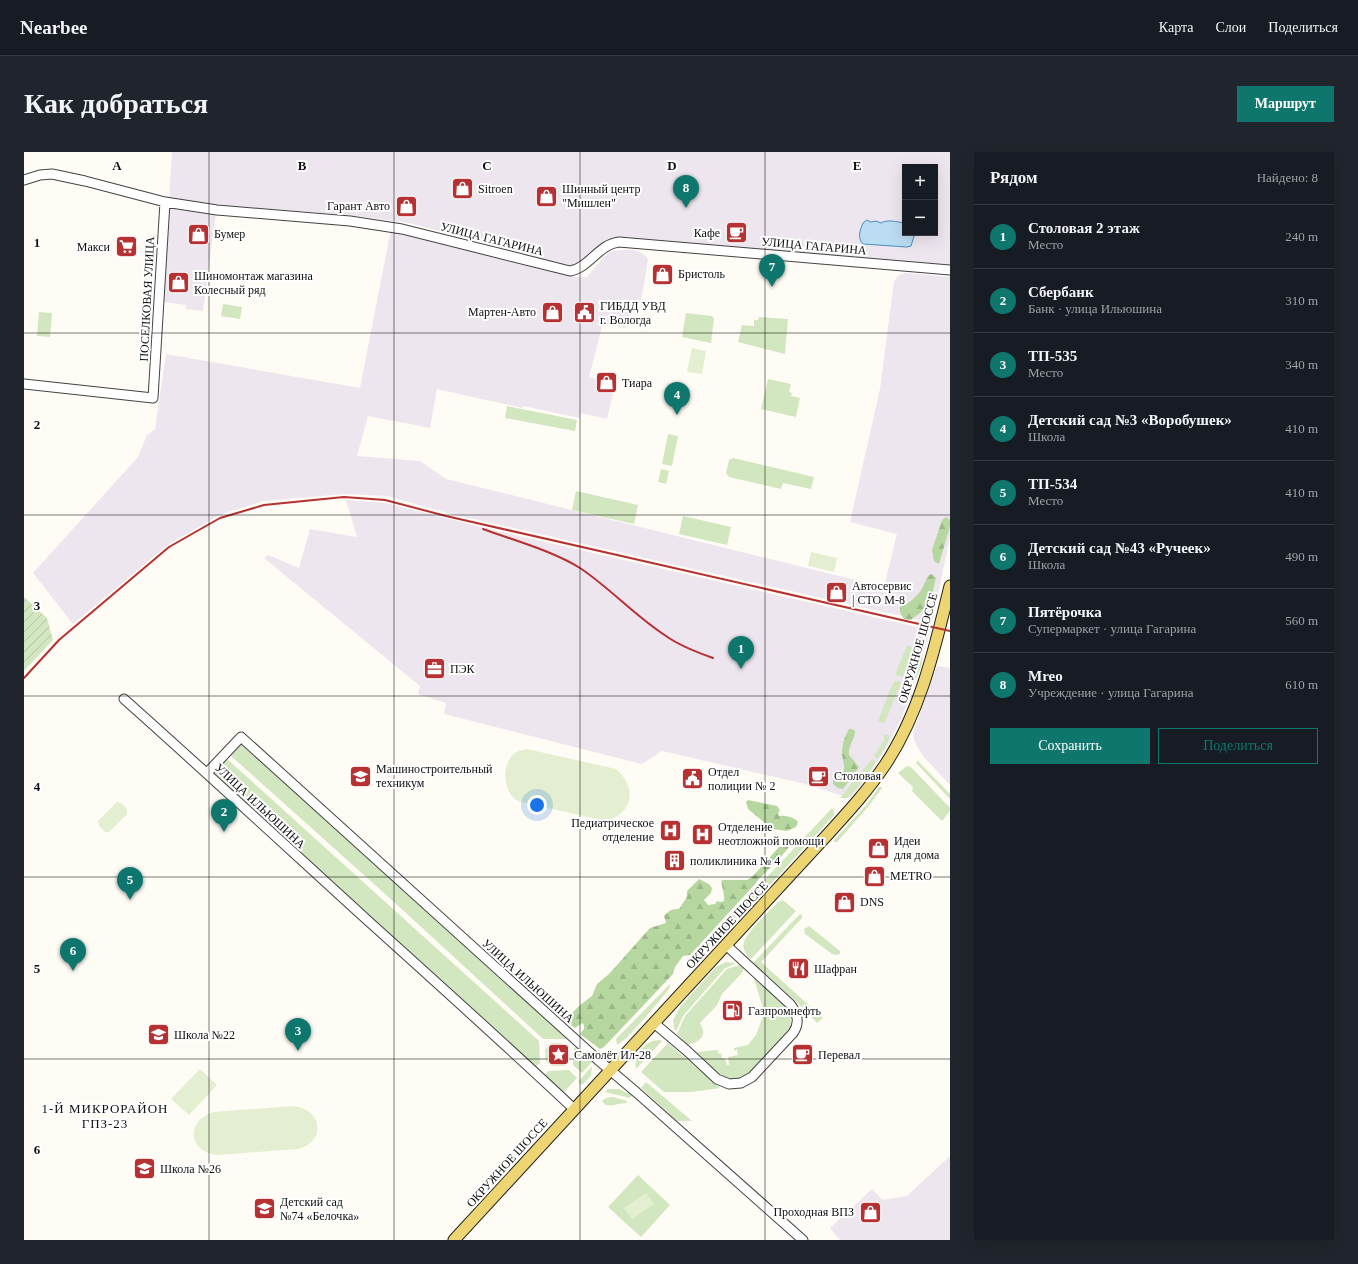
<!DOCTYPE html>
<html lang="ru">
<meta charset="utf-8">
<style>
body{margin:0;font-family:Georgia,serif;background:#20242c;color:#f1f3f6}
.controls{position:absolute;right:12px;top:12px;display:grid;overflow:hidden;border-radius:0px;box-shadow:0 4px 16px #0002}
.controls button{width:36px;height:36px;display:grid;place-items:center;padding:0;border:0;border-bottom:1px solid #363941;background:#171b24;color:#f1f3f6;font:20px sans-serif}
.you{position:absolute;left:513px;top:653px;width:14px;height:14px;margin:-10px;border:3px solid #fff;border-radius:50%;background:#1a73e8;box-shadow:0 0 0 6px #1a73e833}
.badge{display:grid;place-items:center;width:26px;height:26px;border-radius:50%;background:#0f766e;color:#fff;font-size:13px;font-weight:700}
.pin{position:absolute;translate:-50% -33px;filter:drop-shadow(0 1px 2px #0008)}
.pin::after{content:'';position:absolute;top:21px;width:14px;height:12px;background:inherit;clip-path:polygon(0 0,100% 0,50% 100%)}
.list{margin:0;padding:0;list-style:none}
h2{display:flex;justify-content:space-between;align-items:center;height:52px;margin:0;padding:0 16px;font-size:17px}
h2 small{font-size:13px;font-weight:400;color:#9ea1a6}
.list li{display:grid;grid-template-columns:26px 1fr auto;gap:12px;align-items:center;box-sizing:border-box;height:64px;padding:0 16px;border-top:1px solid #363941}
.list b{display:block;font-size:15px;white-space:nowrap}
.list p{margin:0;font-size:13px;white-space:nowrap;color:#9ea1a6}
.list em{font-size:13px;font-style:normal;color:#9ea1a6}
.actions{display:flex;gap:8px;padding:12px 16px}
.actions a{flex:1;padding:9px 0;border:1px solid #0f766e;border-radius:0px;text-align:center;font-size:14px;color:#0f766e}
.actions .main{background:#0f766e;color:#fff}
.map{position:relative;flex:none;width:926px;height:1088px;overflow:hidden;border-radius:0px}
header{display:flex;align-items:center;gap:24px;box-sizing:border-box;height:56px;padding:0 20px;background:#171b24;border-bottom:1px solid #363941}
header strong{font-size:19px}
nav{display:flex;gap:22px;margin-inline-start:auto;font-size:14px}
.intro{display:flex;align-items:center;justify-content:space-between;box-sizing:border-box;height:96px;padding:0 24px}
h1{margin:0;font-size:28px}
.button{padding:10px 18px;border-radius:0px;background:#0f766e;color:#fff;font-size:14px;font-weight:700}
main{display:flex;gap:24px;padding:0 24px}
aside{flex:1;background:#171b24;border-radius:0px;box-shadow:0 4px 16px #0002}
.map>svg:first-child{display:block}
</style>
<header>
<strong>Nearbee</strong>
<nav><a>Карта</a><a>Слои</a><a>Поделиться</a></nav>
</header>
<div class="intro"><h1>Как добраться</h1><a class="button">Маршрут</a></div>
<main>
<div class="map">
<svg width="926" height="1088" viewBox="0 0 926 1088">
<defs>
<pattern id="forest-firs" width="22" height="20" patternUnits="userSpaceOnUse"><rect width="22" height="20" fill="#b6d79f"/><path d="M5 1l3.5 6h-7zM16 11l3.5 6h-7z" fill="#9bb888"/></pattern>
<pattern id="garden-furrows" width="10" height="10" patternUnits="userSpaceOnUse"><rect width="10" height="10" fill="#d2e7bf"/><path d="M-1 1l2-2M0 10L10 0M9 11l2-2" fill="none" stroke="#b3c5a3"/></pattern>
</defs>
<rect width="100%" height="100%" fill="#fefcf4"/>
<path fill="#ede6ee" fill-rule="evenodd" d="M148,0H926V114L590,85L583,87L553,111L544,114L385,71L325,63L192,53L145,47ZM881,15H911V81H881Z
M145,54L192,61L179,159L162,157V153L139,150Z
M367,77L552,125H563L579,106L586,100L595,98H609L616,100L622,104L624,107L620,132L616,152H609L602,176L579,171L565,225L591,232L583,267L557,261L556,266L499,254L498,256L413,237L406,276L344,264L333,304L396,309L422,327L860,435L873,382L826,370L856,237L870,129L875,123L882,121L926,125V385L908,471L423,361L363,344L321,342L240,349L195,363L145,392L49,472L9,421L114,305L123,283L131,277L142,202L336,236Z
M322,348L362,351L477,380L906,478L894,523L876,569L865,591L852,612L838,632L826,646L781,632L638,599L618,612L420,562L422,551L394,542L396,534L240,406L244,403L275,416L286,377L333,385Z
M913,514L926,516V633L898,603L890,588L889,581Z
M926,1004V1088H816L806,1076L848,1037L859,1048L883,1044Z"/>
<path fill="#d2e7bf" d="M199,152L218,155L216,167L197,164Z
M15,160L28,161L26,185L13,184Z
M662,161L688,164L690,166L687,191L658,185Z
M735,165L764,167L761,202L714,190L718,173L730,174V168H734Z
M744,227L767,232L765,240L768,241L767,244L776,246L772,265L737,257Z
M483,254L553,268L551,279L481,266Z
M644,282L654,284L648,314L638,312Z
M709,306L790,325L787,337L759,331L757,337L705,325L702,321L705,308Z
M637,317L645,319L642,332L634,330Z
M552,339L614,353L610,372L548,358Z
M659,364L707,375L703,393L655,382Z
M883,493L891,497L879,525L871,523Z
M893,498L897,500C901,507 896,520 891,527H882Z
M871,529H875L877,531L861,570L859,571L854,569L869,531Z
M860,582L864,583L866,586L861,596L854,607L850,604L860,588Z
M216,591L542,885V887H520L517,885L370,750L205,602Z
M202,606L515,889L516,911L512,915L188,621Z
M848,607L852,610C847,617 830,643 823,646C820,647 819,646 816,646Z
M894,609L926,642V647L893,612L892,610Z
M883,614L887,615L926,656V659L918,669L888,639L889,635L874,621Z
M855,635H858V636L844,655L813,690H809L811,687L843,652Z
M808,656L810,659V663L710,772L675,804H672L671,802Z
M759,748L772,759L727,807C722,803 718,797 720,790C723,779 746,759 754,750Z
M777,762L778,764V766L737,810L799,866L793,871L780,857L729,811L775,763Z
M785,774L816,799V802L811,803L808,802L781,782L780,777Z
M702,810L712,811L700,817L659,864L652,879L650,876L649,868L656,855L692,815Z
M715,813L720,816L718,821L698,842L693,853L676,871C677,874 680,878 679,881C679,888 668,893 663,892L653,882L661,864L703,817Z
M729,824L764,857C766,862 768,869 766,875C763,882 730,918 723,923C719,926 714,928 709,928C698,927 680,908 673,900L694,898V902L697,901L698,906H701L703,913H705L704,905L714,903L713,898H710V896L724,893L732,883L739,864L742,862V856H739Z
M646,832V833L645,837C637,847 602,890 593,893L592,887Z
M636,888L638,889L612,917C609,902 621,888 636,888Z
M527,891H538L545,897L546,908L540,914H528L522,909L521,898Z
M644,891L696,936L668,940H640L617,920Z
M551,895L568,910L558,921L549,913L550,897Z
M568,914L567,924L558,933L554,930Z
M545,918L553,926L539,941L521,923L524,919Z
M622,930L628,935L668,969H653L617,936Z
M584,937H595L608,943L606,946L581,940Z
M589,945L603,949L602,951C592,951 583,958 578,949L582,946Z
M614,1023L646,1053L617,1085L584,1055Z"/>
<path fill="url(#forest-firs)" d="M922,365L926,368V374L915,412L910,409L908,398L918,368Z
M908,422L912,426C909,437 908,450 899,458C896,462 891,464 887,468L880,467L876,460V455C885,452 893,444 898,437C901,431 901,428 905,423Z
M825,577H828L831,579C831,587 824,594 825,603L835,615L819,637L814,636L809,632V628C812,626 817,623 819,620C822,614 818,607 818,601C818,593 821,583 825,577Z
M724,648L753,654L756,658L754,661L755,664C761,663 770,665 774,670L772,675L763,679L748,677L724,657L722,650Z
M762,687L767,690V692C760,702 752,711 743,719C739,724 735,725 732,731L666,803L659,804L651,815L649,822L580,895L576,897L556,882L560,877V873L558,871L551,876L543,870L542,867L556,853L568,844L573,832L585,822L626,776L642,771L640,764C645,758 648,757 655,757L663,745V739L675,727L685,732L688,736L687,741L680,748L684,753L691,752L693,749L696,750L700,749C701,744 698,735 697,729L699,728H723L730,723Z"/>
<path fill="url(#garden-furrows)" d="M0,445L23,466L29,488L0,519Z"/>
<path fill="#e3efd0" d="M668,196L682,199L678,222L663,220Z
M787,400L813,406L810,420L784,414Z
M503,597L592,617C613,635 610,661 582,669L497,650C494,649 491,648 489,645C478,634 478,607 494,599C497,598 501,598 503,597Z
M93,650C99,651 104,656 103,662L85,680H81L75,674L74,669Z
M176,917L193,933L165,963L147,947Z
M270,954C299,958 302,990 274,997L193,1003C164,1000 161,968 190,960Z
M622,1041L630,1052L608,1067L600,1056Z"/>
<path fill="#bcdcf2" stroke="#488ec4" d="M843,68L847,70L852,69L857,71C863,67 873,70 881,71V81H891L887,94L883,95L839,92C833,86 836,78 839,71Z"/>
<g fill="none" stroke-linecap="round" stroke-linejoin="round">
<defs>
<path id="minor" d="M0,28L16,23L28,22L61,29L141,50L193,58L326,69L378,77L546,119C565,116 575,92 595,90L926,118
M0,232L129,246L141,50
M100,547C182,620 262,694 342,767C412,830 482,893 550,957
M183,621L217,585L573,907L612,940L779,1088
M630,871L662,898L693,927L705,932L717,931L728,925L769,881C776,871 774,862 766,852L702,793"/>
<path id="major" d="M430,1088L805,681C825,659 845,637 861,613C897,559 911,495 926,434"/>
</defs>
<use href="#minor" stroke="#434343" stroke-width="11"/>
<use href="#major" stroke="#212121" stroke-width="13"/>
<use href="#minor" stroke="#fff" stroke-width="9"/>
<use href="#major" stroke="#eed574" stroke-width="11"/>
<path stroke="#b73133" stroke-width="2" d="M459,377C489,388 529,399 556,416C586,436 611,464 642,484C656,494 672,500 689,506
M0,526L35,488L145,395L196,366L240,353L320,345L361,348L422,364L926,479"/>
</g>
<path fill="none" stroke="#101010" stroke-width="1" stroke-opacity="0.55" d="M185,0V1088M370,0V1088M556,0V1088M741,0V1088M0,181H926M0,363H926M0,544H926M0,725H926M0,907H926"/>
<defs>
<symbol id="shop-square" viewBox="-11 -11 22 22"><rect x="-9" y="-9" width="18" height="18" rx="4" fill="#b73133" stroke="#fff"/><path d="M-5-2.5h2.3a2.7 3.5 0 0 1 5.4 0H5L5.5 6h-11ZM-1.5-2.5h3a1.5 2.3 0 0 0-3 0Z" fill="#fff"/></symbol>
<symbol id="cafe-square" viewBox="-11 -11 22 22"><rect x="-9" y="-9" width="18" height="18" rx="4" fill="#b73133" stroke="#fff"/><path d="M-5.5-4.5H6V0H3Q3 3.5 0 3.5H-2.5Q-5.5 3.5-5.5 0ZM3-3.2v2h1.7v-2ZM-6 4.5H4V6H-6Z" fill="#fff"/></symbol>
<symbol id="supermarket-square" viewBox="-11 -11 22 22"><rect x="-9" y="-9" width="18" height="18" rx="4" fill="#b73133" stroke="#fff"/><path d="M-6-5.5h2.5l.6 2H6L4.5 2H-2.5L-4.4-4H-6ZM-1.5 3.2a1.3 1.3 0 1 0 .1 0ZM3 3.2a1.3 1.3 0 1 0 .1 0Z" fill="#fff"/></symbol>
<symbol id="civic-square" viewBox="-11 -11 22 22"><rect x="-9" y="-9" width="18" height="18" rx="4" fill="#b73133" stroke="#fff"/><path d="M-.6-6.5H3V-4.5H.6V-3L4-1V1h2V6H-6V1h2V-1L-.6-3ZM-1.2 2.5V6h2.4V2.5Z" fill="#fff"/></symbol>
<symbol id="office-square" viewBox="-11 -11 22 22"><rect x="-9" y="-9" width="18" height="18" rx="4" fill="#b73133" stroke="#fff"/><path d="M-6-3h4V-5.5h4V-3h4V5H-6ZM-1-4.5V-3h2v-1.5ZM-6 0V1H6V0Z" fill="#fff"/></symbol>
<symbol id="school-square" viewBox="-11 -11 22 22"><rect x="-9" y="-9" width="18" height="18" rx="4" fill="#b73133" stroke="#fff"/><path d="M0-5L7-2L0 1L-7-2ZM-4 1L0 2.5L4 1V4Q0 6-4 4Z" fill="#fff"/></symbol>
<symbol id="hospital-square" viewBox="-11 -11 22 22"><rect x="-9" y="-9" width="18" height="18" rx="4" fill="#b73133" stroke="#fff"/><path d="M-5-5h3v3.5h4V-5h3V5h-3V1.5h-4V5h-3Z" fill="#fff"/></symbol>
<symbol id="building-square" viewBox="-11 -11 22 22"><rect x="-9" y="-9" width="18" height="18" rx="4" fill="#b73133" stroke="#fff"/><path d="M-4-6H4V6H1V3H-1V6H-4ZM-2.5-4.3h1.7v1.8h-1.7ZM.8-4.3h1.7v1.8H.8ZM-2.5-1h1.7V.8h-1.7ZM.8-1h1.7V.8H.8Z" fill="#fff"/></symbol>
<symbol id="restaurant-square" viewBox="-11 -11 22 22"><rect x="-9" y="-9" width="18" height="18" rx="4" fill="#b73133" stroke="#fff"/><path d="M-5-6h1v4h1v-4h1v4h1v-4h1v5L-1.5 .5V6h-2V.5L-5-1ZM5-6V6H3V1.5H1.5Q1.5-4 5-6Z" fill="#fff"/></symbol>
<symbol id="fuel-square" viewBox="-11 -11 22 22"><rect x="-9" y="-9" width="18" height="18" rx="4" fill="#b73133" stroke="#fff"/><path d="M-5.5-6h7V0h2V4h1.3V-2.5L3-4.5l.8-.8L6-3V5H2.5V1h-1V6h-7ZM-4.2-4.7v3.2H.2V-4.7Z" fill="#fff"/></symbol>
<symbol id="sight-square" viewBox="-11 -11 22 22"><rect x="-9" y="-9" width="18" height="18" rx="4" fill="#b73133" stroke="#fff"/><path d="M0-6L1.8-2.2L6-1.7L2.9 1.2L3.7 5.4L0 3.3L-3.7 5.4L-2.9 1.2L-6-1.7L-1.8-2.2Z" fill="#fff"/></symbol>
</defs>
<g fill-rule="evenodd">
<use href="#shop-square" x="426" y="24" width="25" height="25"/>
<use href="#shop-square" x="510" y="32" width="25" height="25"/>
<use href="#shop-square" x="370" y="42" width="25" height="25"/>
<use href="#cafe-square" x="700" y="68" width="25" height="25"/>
<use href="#shop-square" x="162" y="70" width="25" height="25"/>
<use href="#supermarket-square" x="90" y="82" width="25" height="25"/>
<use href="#shop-square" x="626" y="110" width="25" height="25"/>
<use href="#shop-square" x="142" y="118" width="25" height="25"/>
<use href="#shop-square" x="516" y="148" width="25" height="25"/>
<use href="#civic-square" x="548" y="148" width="25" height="25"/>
<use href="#shop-square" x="570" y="218" width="25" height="25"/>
<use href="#shop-square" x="800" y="428" width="25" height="25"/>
<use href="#office-square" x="398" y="504" width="25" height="25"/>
<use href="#school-square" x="324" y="612" width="25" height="25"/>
<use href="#cafe-square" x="782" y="612" width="25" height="25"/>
<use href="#civic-square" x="656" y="614" width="25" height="25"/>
<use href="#hospital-square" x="634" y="666" width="25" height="25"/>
<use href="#hospital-square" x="666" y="670" width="25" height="25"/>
<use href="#shop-square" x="842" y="684" width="25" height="25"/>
<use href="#building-square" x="638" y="696" width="25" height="25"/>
<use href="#shop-square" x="838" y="712" width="25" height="25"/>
<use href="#shop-square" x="808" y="738" width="25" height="25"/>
<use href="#restaurant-square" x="762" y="804" width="25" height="25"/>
<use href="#fuel-square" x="696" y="846" width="25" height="25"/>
<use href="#school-square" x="122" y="870" width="25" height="25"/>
<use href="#sight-square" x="522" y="890" width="25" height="25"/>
<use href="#cafe-square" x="766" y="890" width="25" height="25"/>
<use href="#school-square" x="108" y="1004" width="25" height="25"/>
<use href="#school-square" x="228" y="1044" width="25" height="25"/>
<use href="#shop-square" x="834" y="1048" width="25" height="25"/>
</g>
<g text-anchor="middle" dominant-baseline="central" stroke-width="4" stroke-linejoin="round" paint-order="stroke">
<g font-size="12" fill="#101010" stroke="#fff" text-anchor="start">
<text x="454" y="37">Sitroen</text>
<text x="538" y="37">Шинный центр<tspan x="538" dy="14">"Мишлен"</tspan></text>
<text x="366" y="54" text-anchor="end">Гарант Авто</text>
<text x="696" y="81" text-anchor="end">Кафе</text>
<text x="190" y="82">Бумер</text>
<text x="86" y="95" text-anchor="end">Макси</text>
<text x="654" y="122">Бристоль</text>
<text x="170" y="124">Шиномонтаж магазина<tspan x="170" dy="14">Колесный ряд</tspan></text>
<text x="576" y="154">ГИБДД УВД<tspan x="576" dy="14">г. Вологда</tspan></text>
<text x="512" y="160" text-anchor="end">Мартен-Авто</text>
<text x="598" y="231">Тиара</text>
<text x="828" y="434">Автосервис<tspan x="828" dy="14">| СТО М-8</tspan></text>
<text x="426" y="517">ПЭК</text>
<text x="352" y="617">Машиностроительный<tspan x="352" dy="14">техникум</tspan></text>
<text x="684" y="620">Отдел<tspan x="684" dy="14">полиции № 2</tspan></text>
<text x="810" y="624">Столовая</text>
<text x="630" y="671" text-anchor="end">Педиатрическое<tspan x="630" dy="14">отделение</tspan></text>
<text x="694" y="675">Отделение<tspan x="694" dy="14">неотложной помощи</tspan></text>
<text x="870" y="689">Идеи<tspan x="870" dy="14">для дома</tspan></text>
<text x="666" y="709">поликлиника № 4</text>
<text x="866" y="724">METRO</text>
<text x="836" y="750">DNS</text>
<text x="790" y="817">Шафран</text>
<text x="724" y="859">Газпромнефть</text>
<text x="150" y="883">Школа №22</text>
<text x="550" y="903">Самолёт Ил-28</text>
<text x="794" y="903">Перевал</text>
<text x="136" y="1017">Школа №26</text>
<text x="256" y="1050">Детский сад<tspan x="256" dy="14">№74 «Белочка»</tspan></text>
<text x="830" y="1060" text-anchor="end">Проходная ВПЗ</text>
</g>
<g font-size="12" fill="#101010" stroke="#fff">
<text transform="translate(468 87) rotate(14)">УЛИЦА ГАГАРИНА</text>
<text transform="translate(790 94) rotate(5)">УЛИЦА ГАГАРИНА</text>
<text transform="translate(123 147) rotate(-87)">ПОСЕЛКОВАЯ УЛИЦА</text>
<text transform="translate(894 496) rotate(-74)">ОКРУЖНОЕ ШОССЕ</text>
<text transform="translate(236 654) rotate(43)">УЛИЦА ИЛЬЮШИНА</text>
<text transform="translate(703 773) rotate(-47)">ОКРУЖНОЕ ШОССЕ</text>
<text transform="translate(504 829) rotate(42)">УЛИЦА ИЛЬЮШИНА</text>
<text transform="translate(483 1011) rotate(-48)">ОКРУЖНОЕ ШОССЕ</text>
</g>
<g font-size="13" letter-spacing="1" fill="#101010" stroke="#fff">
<text x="81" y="956">1-Й МИКРОРАЙОН<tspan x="81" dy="15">ГПЗ-23</tspan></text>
</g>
</g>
<g font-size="13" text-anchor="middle" font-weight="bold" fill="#101010" stroke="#fff" stroke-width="4" stroke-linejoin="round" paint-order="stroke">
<text x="93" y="18">A</text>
<text x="278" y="18">B</text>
<text x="463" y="18">C</text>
<text x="648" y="18">D</text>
<text x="833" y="18">E</text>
<text x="13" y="95">1</text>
<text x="13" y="277">2</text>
<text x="13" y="458">3</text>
<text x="13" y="639">4</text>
<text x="13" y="821">5</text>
<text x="13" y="1002">6</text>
</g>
</svg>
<div class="controls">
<button>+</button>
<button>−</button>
</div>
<div class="you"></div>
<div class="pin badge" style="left:717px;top:517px">1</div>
<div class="pin badge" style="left:200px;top:680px">2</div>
<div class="pin badge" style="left:274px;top:899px">3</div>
<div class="pin badge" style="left:653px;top:263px">4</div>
<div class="pin badge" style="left:106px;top:748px">5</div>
<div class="pin badge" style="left:49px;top:819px">6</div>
<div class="pin badge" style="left:748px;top:135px">7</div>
<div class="pin badge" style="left:662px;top:56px">8</div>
</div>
<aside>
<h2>Рядом<small>Найдено: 8</small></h2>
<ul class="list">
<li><span class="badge">1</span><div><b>Столовая 2 этаж</b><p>Место</p></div><em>240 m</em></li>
<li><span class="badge">2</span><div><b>Сбербанк</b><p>Банк · улица Ильюшина</p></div><em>310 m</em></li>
<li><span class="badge">3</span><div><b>ТП-535</b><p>Место</p></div><em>340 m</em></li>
<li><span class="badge">4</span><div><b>Детский сад №3 «Воробушек»</b><p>Школа</p></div><em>410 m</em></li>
<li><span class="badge">5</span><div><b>ТП-534</b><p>Место</p></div><em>410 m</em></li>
<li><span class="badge">6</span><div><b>Детский сад №43 «Ручеек»</b><p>Школа</p></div><em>490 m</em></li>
<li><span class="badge">7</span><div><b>Пятёрочка</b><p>Супермаркет · улица Гагарина</p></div><em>560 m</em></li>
<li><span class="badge">8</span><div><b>Mreo</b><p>Учреждение · улица Гагарина</p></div><em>610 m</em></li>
</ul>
<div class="actions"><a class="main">Сохранить</a><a>Поделиться</a></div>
</aside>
</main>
